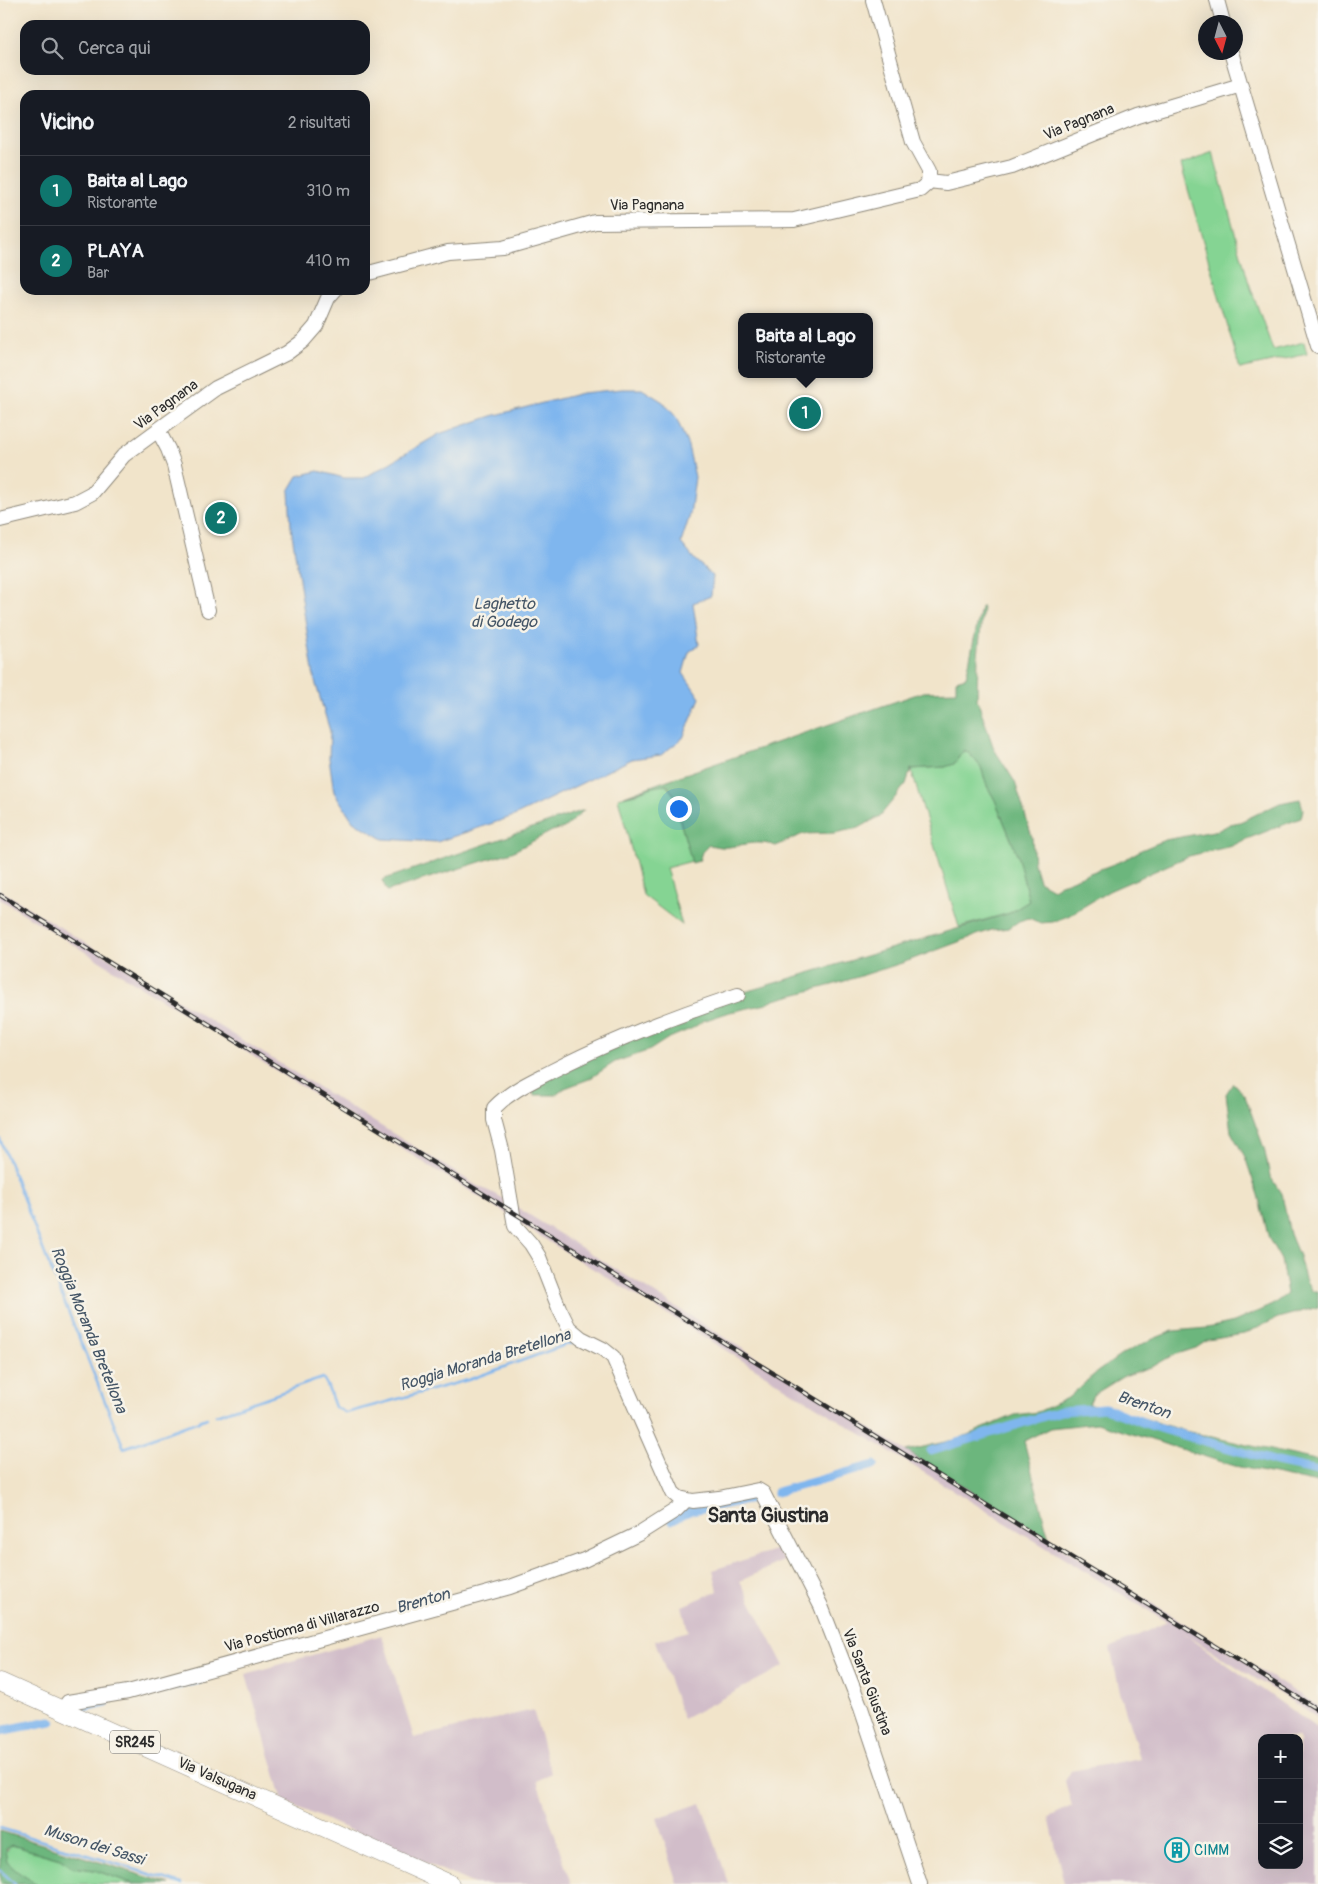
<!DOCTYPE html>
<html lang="it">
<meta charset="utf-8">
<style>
body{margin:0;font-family:Pangolin,sans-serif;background:#20242c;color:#f1f3f6}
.controls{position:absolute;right:15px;bottom:15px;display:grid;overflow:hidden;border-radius:10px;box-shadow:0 5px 20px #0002}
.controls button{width:45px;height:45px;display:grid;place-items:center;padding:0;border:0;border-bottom:1px solid #363941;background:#171b24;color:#f1f3f6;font:25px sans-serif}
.compass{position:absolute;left:1198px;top:15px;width:45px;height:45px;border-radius:50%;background:#171b24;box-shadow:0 5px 20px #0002;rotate:174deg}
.you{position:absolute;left:678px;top:808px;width:18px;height:18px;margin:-12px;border:4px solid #fff;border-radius:50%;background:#1a73e8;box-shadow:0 0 0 8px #1a73e833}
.badge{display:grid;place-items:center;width:32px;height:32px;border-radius:50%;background:#0f766e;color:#fff;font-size:16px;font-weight:700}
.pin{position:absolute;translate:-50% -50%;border:2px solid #fff;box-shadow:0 1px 5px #0006}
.popup{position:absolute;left:738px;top:313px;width:135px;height:65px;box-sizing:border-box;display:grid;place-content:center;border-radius:10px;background:#171b24;filter:drop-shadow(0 1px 4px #0005);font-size:16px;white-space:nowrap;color:#9ea1a6}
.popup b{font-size:19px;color:#f1f3f6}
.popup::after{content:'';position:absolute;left:50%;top:100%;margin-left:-10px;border:10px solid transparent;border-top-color:#171b24}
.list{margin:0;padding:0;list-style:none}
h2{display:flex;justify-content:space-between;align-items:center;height:65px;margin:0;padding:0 20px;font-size:21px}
h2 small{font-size:16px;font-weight:400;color:#9ea1a6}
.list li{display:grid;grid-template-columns:32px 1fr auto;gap:15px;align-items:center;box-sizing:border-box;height:70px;padding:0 20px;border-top:1px solid #363941}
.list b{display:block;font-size:19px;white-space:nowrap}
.list p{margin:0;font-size:16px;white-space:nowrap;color:#9ea1a6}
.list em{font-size:16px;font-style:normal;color:#9ea1a6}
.icon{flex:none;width:28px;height:28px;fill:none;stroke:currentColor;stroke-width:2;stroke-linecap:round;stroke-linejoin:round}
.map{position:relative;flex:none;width:1318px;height:1884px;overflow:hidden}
.search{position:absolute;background:#171b24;box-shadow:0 5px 20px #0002;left:20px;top:20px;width:350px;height:55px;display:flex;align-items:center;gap:12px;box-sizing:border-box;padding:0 18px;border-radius:15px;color:#9ea1a6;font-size:19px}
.panel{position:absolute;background:#171b24;box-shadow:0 5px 20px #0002;left:20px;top:90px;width:350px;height:205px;border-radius:15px}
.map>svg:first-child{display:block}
</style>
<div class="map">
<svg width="1318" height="1884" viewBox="0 0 1318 1884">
<rect width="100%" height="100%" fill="#f7f3e8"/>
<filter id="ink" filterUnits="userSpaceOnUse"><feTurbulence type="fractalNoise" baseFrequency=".02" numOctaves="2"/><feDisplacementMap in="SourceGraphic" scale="10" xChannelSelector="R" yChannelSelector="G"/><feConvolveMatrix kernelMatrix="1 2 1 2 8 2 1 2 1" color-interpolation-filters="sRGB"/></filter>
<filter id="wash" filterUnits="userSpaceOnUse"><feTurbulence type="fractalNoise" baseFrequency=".0096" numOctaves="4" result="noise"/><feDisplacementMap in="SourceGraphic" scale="20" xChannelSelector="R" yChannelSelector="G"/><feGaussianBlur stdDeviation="1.12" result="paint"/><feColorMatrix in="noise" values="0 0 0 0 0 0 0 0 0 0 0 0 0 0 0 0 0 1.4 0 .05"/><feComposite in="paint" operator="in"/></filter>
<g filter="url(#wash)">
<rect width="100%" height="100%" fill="#f1e4ca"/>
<path fill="#d1bdc9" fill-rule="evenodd" d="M0,890L476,1185L507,1200L510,1216L0,899Z
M515,1206L906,1451L1318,1706V1718L1180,1631L1318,1729V1884H1064L1049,1817L1072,1806L1065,1781L1071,1771L1140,1758L1121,1696L1110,1648L1167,1622L517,1222ZM1262,1738H1299V1865H1262Z
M777,1549L784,1561L740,1581L784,1666L683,1719L655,1641L688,1631L682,1606L718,1591L713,1570Z
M382,1635L414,1738L533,1710L551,1773L537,1781L571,1884H474L283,1801L246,1674Z
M701,1803L729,1884H678L657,1818Z"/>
<path fill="#85d493" stroke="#58805f" d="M1213,153L1248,280L1273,350L1304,342L1307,354L1240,369L1181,165Z
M964,750L970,754L981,767L987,786L995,800L1017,854L1029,901L1010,913L959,927L911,769L945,767L954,764Z
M666,785L675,796L677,811L692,861L666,868L682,925L643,895L618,798L636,794L652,786Z
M12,1845L60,1859L72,1867L94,1870L134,1884H0C0,1869 0,1853 12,1845Z"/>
<path fill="#6cb67d" stroke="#4c7054" d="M981,607H983L978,656L977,699L994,749L1015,782L1032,837L1034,864L1039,881L1053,889L1061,884L1124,860L1141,850L1165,840L1219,830L1230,824L1240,822L1280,803L1300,799L1303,809L1301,818L1244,840L1232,846L1189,856L1109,891L1068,916L1052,922L1040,923L1029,918L1019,921L1009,928L992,930L977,935L905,962L832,985L774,1000L767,1004L730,1012L703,1021L693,1028L667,1039L650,1050L615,1062L589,1079L565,1088L556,1095H534L531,1082L599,1050L645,1036L738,994L1010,913L1029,901L1017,854L995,800L987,786L981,767L970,754L964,750L954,764L945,767L911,769L906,784L880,816L859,828L834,833L803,834L776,846C758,840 747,844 729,847C723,848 715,846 709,845L702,852L699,861L692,863L677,810L675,796L667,785C648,786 641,793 624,796L659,783L923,692L956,691V680L966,677Z
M584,810L564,828L552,831L512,852L387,891L382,880Z
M1233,1083L1245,1096L1264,1148L1270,1176L1282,1195L1290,1234L1299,1256L1305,1279L1312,1291H1318V1307L1278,1318L1244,1334L1208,1340L1196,1348L1171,1356L1154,1366L1124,1376L1093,1395L1089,1404L1107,1407L1185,1431L1311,1459L1318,1461V1483L1235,1466L1097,1423L1050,1428L1024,1441L1049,1539L906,1451L958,1439L1015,1415L1038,1412L1069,1397L1097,1372L1124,1353L1153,1339L1173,1331L1207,1328L1234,1322L1272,1305L1287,1294L1281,1260L1269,1239L1258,1195L1245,1157L1231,1132L1226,1094Z
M0,1831L170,1884H134L94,1870L72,1867L60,1859L12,1845L5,1849L7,1862L18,1872L37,1884H5L0,1879Z"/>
<path fill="#7fb6ee" stroke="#55708c" d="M622,389H642L663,402L676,417L688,446L695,477L690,515L681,543L695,560L713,576L711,596L693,603L699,645L689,652L683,673L700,698L683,738L661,755L632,759L514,816L437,842L383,839L353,821L334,792L329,758L330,731L314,678L291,527L289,491L298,476L318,471L344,478H364L439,434L492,416L582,393Z"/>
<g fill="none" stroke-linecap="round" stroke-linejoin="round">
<path stroke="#7fb6ee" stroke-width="2.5" d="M0,1139L46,1257L124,1448L207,1418
M216,1415L323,1378L327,1385L335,1407L346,1413L468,1380L568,1344L578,1343
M0,1828L182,1884
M0,1870L15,1884"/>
<path stroke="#7fb6ee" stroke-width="9" d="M931,1451L1061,1411L1105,1408L1156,1427L1277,1462L1318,1471
M777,1492L874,1465
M671,1520L691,1510L758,1498
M156,1691L199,1680
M85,1707L106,1702
M0,1731L51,1721"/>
</g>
</g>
<g filter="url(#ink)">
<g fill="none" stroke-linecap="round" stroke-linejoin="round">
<defs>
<path id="minor" d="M1217,0L1223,22
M1231,52L1318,346
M929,181L946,183L1012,167L1138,116L1241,85
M365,274L448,252L503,248L595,222L794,220L920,190L929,182V171L913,142L873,0
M158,430L168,449L174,465L208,610
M0,520L75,502L92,493L124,455L158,430L216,388L287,353L303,341L316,326L328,298L335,290
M738,995C675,1016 614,1039 554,1070C533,1081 511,1090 494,1108V1120L502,1150L515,1226L531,1244L539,1257L559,1308L569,1328L581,1338L603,1349L613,1357L673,1493L679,1498L693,1501L719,1498L758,1490L763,1493L821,1606L861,1708L920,1884
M63,1710L68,1702L128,1692L510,1587L584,1560L638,1534L676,1510L686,1500"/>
<path id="major" d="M0,1682L450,1884"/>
</defs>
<use href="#minor" stroke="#8e887a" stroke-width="16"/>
<use href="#major" stroke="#8e887a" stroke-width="19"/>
<use href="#minor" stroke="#fff" stroke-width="14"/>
<use href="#major" stroke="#fff" stroke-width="18"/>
<defs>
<path id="rail" d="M0,895L1318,1710"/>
</defs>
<use href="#rail" stroke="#2b2b2b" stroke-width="4.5"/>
<use href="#rail" stroke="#f7f3e8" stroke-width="2.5" stroke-dasharray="8" stroke-linecap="butt"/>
</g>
</g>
<defs>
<symbol id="building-ring" viewBox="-11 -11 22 22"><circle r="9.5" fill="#f7f3e8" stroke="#0f9aa8" stroke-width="1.5"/><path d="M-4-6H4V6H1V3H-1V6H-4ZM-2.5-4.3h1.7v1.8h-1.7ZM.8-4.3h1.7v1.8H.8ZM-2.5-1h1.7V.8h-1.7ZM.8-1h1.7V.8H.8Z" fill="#0f9aa8"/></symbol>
</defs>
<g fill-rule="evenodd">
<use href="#building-ring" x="1163" y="1836" width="28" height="28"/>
</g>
<g text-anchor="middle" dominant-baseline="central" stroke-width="5" stroke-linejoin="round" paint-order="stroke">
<rect fill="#f7f3e8" stroke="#686764" stroke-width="1" x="110" y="1730.5" width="50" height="23" rx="4"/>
<g font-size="14" font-weight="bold" fill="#2b2b2b">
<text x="135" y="1742">SR245</text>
</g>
<g font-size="15" fill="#2b2b2b" stroke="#f7f3e8">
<text transform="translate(1079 122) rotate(-22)">Via Pagnana</text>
<text x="647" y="205">Via Pagnana</text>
<text transform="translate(166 405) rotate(-36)">Via Pagnana</text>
<text transform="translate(302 1627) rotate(-15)">Via Postioma di Villarazzo</text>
<text transform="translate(867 1682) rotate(69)">Via Santa Giustina</text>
<text transform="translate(217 1779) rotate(24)">Via Valsugana</text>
</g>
<g font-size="15" fill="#0d838f" stroke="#f7f3e8" text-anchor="start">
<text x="1194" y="1850">CIMM</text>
</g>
<g font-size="16" font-style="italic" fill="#456" stroke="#f7f3e8">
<text x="504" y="604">Laghetto<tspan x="504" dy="18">di Godego</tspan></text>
<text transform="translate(89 1330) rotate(68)">Roggia Moranda Bretellona</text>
<text transform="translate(485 1360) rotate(-17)">Roggia Moranda Bretellona</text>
<text transform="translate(1144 1405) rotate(19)">Brenton</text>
<text transform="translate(423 1601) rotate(-16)">Brenton</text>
<text transform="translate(94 1845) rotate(17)">Muson dei Sassi</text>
</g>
<g font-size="20" font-weight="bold" fill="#2b2b2b" stroke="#f7f3e8">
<text x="768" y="1515">Santa Giustina</text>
</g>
</g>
</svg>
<div class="controls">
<button>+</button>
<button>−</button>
<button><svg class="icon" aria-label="layers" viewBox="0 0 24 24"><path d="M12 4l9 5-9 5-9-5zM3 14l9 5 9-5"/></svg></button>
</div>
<svg class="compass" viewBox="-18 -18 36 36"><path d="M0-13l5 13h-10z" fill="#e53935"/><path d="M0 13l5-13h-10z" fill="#9ea1a6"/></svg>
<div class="you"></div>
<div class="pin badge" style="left:805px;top:413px">1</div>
<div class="popup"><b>Baita al Lago</b>Ristorante</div>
<div class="pin badge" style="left:221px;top:518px">2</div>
<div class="search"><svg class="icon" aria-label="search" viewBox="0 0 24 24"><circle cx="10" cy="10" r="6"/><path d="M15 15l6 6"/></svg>Cerca qui</div>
<section class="panel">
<h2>Vicino<small>2 risultati</small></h2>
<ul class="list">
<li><span class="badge">1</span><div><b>Baita al Lago</b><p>Ristorante</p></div><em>310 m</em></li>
<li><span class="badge">2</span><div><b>PLAYA</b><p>Bar</p></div><em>410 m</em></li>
</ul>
</section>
</div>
